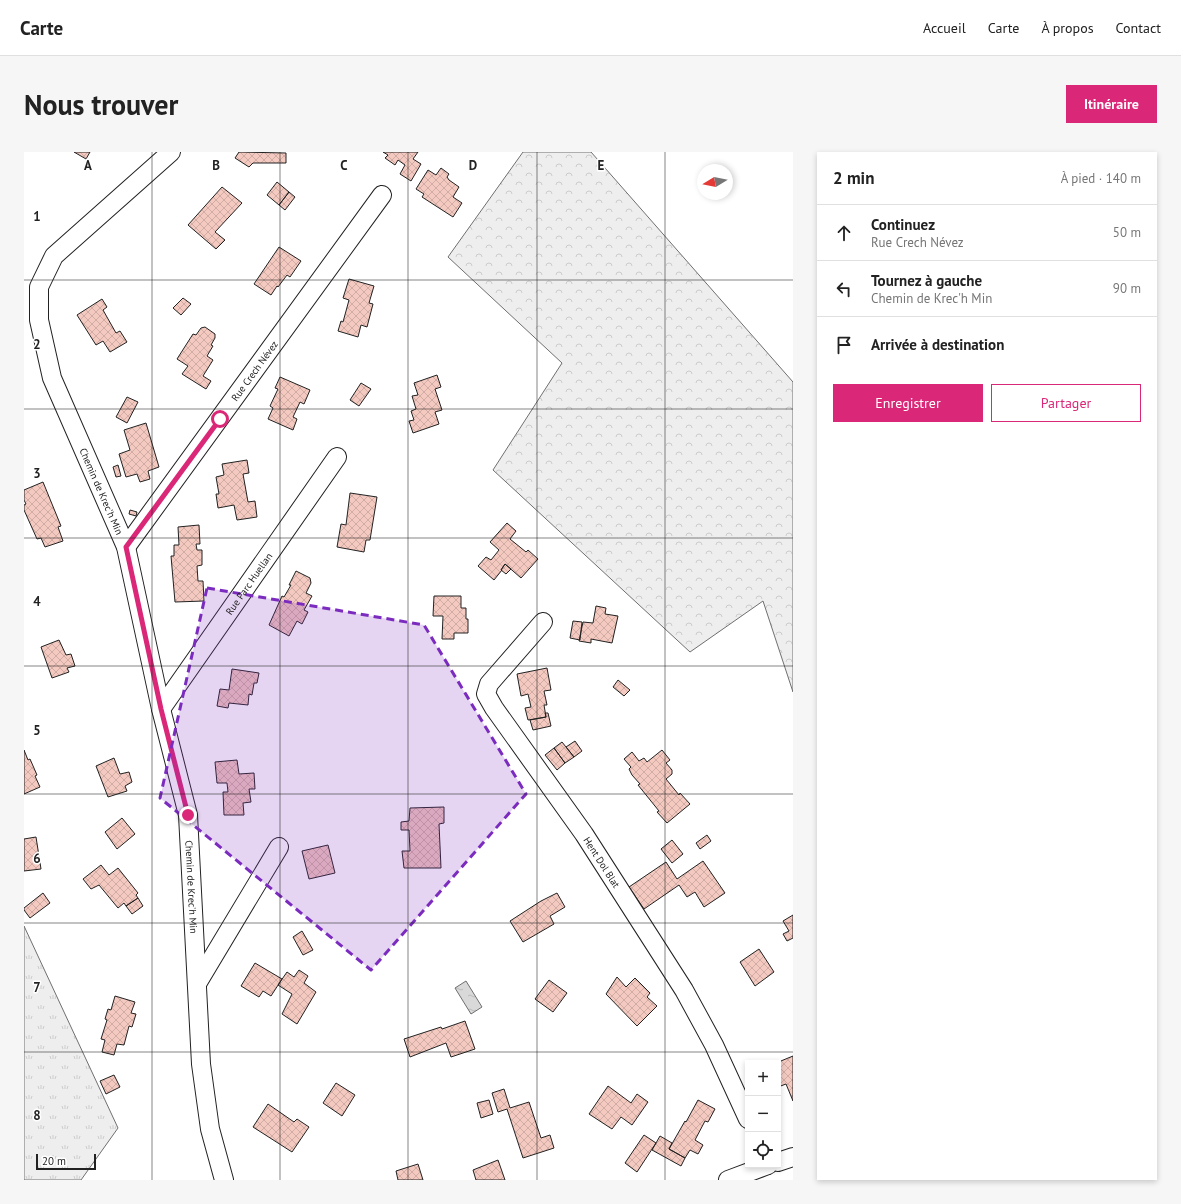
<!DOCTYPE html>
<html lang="fr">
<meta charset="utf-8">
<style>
body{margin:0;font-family:"PT Sans",sans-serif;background:#f6f6f6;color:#222}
.controls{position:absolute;right:12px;bottom:12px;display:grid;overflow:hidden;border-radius:0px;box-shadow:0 2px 6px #0003}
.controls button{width:36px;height:36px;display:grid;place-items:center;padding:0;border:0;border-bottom:1px solid #e0e0e0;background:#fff;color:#222;font:20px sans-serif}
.compass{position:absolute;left:673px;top:12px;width:36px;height:36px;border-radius:50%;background:#fff;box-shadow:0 2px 6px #0003;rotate:260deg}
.scale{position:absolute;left:12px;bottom:10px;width:60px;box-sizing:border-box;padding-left:4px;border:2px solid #222;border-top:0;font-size:11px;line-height:14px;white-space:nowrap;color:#222;-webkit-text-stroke:3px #fff;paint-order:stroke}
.stop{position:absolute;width:12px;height:12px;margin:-9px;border:3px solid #db2777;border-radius:50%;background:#fff}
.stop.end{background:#db2777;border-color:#fff;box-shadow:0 1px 4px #0008}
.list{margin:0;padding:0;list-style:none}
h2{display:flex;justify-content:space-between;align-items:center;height:52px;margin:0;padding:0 16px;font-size:17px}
h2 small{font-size:13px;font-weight:400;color:#767676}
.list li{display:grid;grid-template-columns:26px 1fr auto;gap:12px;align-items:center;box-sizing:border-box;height:56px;padding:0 16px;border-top:1px solid #e0e0e0}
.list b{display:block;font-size:15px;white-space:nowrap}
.list p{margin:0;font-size:13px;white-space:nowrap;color:#767676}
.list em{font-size:13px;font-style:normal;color:#767676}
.actions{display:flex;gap:8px;padding:12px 16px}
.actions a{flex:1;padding:9px 0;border:1px solid #db2777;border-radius:0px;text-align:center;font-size:14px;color:#db2777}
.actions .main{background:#db2777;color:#fff}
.icon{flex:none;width:22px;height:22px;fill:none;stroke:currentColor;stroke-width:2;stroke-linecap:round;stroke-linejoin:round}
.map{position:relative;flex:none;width:769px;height:1028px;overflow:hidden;border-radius:0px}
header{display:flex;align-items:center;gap:24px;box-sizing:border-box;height:56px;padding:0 20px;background:#fff;border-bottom:1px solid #e0e0e0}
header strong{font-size:19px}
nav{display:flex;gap:22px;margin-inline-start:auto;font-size:14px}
.intro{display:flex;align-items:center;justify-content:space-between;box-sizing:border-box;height:96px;padding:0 24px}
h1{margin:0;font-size:28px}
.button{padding:10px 18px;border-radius:0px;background:#db2777;color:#fff;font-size:14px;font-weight:700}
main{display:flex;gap:24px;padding:0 24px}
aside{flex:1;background:#fff;border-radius:0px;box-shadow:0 2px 6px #0003}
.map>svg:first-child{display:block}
</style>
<header>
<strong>Carte</strong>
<nav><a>Accueil</a><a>Carte</a><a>À propos</a><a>Contact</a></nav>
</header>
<div class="intro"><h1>Nous trouver</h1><a class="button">Itinéraire</a></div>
<main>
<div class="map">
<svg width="769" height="1028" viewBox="0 0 769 1028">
<defs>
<pattern id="grass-tufts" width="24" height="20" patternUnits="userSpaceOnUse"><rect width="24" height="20" fill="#eee"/><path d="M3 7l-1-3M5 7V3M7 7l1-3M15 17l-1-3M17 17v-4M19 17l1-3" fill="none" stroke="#ccc"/></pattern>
<pattern id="forest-crowns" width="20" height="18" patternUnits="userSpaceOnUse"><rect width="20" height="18" fill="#eee"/><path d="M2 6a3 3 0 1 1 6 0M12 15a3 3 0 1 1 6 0" fill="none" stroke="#ccc"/></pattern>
<pattern id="water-ripples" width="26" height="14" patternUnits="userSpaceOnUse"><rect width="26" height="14" fill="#d9d9d9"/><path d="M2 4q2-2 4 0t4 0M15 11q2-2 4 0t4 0" fill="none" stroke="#bababa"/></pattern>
<pattern id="building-cross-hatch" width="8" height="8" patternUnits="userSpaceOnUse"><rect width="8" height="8" fill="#f3c9c0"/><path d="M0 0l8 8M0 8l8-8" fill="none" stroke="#d0aca5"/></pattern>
</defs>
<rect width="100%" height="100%" fill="#fff"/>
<path fill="url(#grass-tufts)" stroke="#6f6f6f" d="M0,774L94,976L57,1028H0Z"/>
<path fill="url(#forest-crowns)" stroke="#6f6f6f" d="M499,0H567L769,230V540L739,449L666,500L469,318L538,211L424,105Z"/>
<path fill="url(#water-ripples)" stroke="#6f6f6f" d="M442,829L458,855L447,862L431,836Z"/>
<path fill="url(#building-cross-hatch)" stroke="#222" d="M50,0H66L62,7Z
M215,0L262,1V11H229L225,15L211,6Z
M359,0H394L389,7L397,12L387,29L376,22L381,13L374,8L371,13L361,6L364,3Z
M417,16L425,22L423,25L425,28L435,35L429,45L438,51L429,65L398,45L400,42L392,37L404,18L412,23Z
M253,30L265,40L255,53L243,43Z
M198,35L218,51L191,80L201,88L192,97L164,73Z
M265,40L271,45L261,58L255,53Z
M255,95L277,109L266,125L263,123L254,135L253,134L247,143L230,132Z
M325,127L350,134L345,151L349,152L343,175L337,173L334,185L314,179L317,169L319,170L325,148L319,146Z
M159,146L167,152L157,163L149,156Z
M78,147L83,155L79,158L92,181L96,179L103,190L86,200L79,189L72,193L53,163Z
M181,175L191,182V186L187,193L189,194L183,204L189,208L179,224L187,229L182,237L158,222L164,214L153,207L169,182L172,183L177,176Z
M413,223L417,235L411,237L418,258L411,260L415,272L389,281L385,269L390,268L387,259L392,257L388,244L394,243L390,231Z
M256,225L286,238L280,252L276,250L269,265L273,267L269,278L244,267L249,256L246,254L254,237L251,236Z
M337,231L347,237L335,254L326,248Z
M103,245L114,250L103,271L92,265Z
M122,271L135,315L124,319L126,327L116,330L113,322L102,325L95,302L106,298L100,278Z
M223,308L225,321L219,322L224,350L231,349L233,365L213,368L210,353L194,356L192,342H195L192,325L200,323L198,312Z
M94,313L97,324L92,325L89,315Z
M19,330L37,374L34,375L39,389L21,395L17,386L13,387L0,358V353L2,352L0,348V338Z
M326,341L353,345L346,388H342L340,400L313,395L317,372L322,373Z
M106,358L113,360L112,364L105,362Z
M483,371L492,379L486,387L502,400L504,398L514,407L497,426L481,412L477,418H478L470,428L454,414L462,405L467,408L475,398L466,390Z
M175,373L176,392H172L173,398H178V413L173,414L174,429H179L180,449L151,450L147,404H150V393H155L154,375Z
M481,412L487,417L482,422L477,418Z
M272,419L286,426L287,431L282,441L288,444L280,458L284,460L278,472L273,469L265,484L245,473L258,444L260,445L267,433H265Z
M410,444H437V456H442V467H444V481H430V487H418L419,464H409Z
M572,454L582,456L581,462L594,464L588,491L567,487V491L555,489L559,470L569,471Z
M549,469L558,470L556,488L546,486Z
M35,488L42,503L47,502L51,514L43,516L45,520L28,526L17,495Z
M523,516L527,538L520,539L523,553H520L522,565L504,568L501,556L507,555L504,542L497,544L493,522Z
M208,517L235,521L233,531H230L228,543L225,542L224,553L205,551L204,556L193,554L196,537L205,538Z
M594,528L606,538L600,544L589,535Z
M521,561H524L527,574L509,578L506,568L522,565Z
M551,589L558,599L550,605L542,595Z
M538,590L550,605L541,611L530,596Z
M530,596L541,611L533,618L521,603Z
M0,598L4,608L6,607L13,623L11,624L16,635L0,642Z
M638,598L646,608L642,611L648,618V622L642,627L655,643L656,641L666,652L643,671L633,660L635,659L614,633L616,632L608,623L605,617L607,615L600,607L608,600L615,609L620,606L623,610Z
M90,606L96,622L105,620L108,630L101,634L103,639L84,645L72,614Z
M213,608L215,622L230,621L231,637H225L227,650L219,651L220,663H200L199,640H204L203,631H193L191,610Z
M420,655V671L415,672L417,716H380L378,699H386L385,678H377V670L385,669L386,656Z
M98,666L111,682L93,697L81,680Z
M683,683L687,689L676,697L672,691Z
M12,685L17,717L0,719V687Z
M648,688L659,702L648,711L637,697Z
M304,693L311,721L285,727L278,699Z
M679,709L701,741L680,755L671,740L663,745L655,733L620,757L605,735L642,710L653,727Z
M77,713L85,723L94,716L114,741L112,743L114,746L102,754L100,751L94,756L75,733L67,737L59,727Z
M19,741L26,751L6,766L0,758V756Z
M533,741L541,755L526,764L530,772L499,790L486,769L517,749Z
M114,746L119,754L108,762L102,754Z
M769,763V786L763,789L759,782L765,779L759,769Z
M278,779L289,798L279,803L269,785Z
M735,797L750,820L731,834L716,810Z
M231,811L258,827L247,844L239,839L235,845L217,834Z
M275,818L284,824L280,831L292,840L273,872L258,862L268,842L254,833L263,820L270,825Z
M593,825L602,835L611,826L626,841L623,845L633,854L613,874L582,842Z
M525,828L543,841L529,860L511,847Z
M91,844L111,850L107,861L112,862L108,875L105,874L100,893L93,892L90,903L78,900L81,888L77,887L83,868L81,867L84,857L87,858Z
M441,869L451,897L427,905L422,891L386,905L380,887L417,875L418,877Z
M769,904V949L762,932L754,935V911H752Z
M90,923L96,935L82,942L76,929Z
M312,931L331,943L318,964L299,951Z
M584,934L607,951L613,942L624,950L608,973L597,965L588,977L565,962Z
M480,937L486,956L505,950L517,986L526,983L530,996L499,1006L483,957L474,960L468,941Z
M465,948L469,962L457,966L453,951Z
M674,948L691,957L684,970L681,969L671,988L679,993L674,1002L666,998L661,1006L645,997L661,969L662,970Z
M244,952L270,970L273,967L285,975L268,1000L229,975Z
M620,983L632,991L613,1020L601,1011Z
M636,984L648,991L645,997L661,1006L657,1014L628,998Z
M474,1008L481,1028H452L449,1018Z
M394,1012L399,1028H374L372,1019Z"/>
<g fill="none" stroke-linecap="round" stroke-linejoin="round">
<defs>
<g id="minor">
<path id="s1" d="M147,0L30,104L15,135V168L28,226L102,395L137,557L164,663L177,912L186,977L200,1028"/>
<path id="s2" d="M102,395L358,43"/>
<path id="s3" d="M519,470L465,532L462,542L470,556L560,682L660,838L690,893L724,967"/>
<path id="s4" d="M137,557L313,305"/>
<path d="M174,830L255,695"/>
<path d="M754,1010L769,1005"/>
<path d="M704,1028L744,1013"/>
</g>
</defs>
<use href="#minor" stroke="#222" stroke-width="20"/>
<use href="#minor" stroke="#fff" stroke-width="18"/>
</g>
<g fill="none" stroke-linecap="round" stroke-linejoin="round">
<path stroke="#db2777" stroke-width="5" d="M164,663L137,557L102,395L196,267"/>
</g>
<path fill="#7b2cbf" fill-opacity="0.2" stroke="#7b2cbf" stroke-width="3" stroke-dasharray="8 5" stroke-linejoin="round" d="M183,436L400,473L502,642L347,818L136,646Z"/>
<path fill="none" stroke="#222" stroke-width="1" stroke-opacity="0.55" d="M128,0V1028M256,0V1028M384,0V1028M513,0V1028M641,0V1028M0,128H769M0,257H769M0,386H769M0,514H769M0,642H769M0,771H769M0,900H769"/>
<g text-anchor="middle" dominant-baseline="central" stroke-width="3" stroke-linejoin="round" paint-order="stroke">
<g font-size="10" fill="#222" stroke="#fff">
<text stroke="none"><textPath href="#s2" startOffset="218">Rue Crech Névez</textPath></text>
<text stroke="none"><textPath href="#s1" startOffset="407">Chemin de Krec'h Min</textPath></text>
<text stroke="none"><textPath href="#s4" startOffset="153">Rue Parc Huellan</textPath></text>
<text stroke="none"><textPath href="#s3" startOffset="297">Hent Dol Blat</textPath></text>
<text stroke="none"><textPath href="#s1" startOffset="815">Chemin de Krec'h Min</textPath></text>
</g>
</g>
<g font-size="13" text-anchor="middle" font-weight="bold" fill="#222" stroke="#fff" stroke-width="3" stroke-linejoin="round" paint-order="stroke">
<text x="64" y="18">A</text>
<text x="192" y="18">B</text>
<text x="320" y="18">C</text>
<text x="449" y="18">D</text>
<text x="577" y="18">E</text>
<text x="13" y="69">1</text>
<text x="13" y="197">2</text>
<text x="13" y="326">3</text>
<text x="13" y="454">4</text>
<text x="13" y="583">5</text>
<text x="13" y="711">6</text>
<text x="13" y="840">7</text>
<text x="13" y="968">8</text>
</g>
</svg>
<div class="controls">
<button>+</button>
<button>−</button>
<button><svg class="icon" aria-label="locate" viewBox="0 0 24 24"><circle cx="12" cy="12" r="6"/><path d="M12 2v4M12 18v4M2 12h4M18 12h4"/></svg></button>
</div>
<svg class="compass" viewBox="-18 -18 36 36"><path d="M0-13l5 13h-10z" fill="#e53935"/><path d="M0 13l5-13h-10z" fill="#767676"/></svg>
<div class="scale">20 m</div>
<div class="stop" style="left:196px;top:267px"></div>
<div class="stop end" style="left:164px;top:663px"></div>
</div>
<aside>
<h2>2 min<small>À pied · 140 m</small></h2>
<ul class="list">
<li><svg class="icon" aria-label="ahead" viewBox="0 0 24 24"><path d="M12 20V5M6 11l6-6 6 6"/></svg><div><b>Continuez</b><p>Rue Crech Névez</p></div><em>50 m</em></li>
<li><svg class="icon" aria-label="left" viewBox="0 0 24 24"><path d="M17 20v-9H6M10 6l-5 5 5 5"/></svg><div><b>Tournez à gauche</b><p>Chemin de Krec'h Min</p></div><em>90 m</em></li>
<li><svg class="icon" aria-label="arrive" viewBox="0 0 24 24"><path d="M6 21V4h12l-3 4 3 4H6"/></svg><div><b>Arrivée à destination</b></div></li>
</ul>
<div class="actions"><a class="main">Enregistrer</a><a>Partager</a></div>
</aside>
</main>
